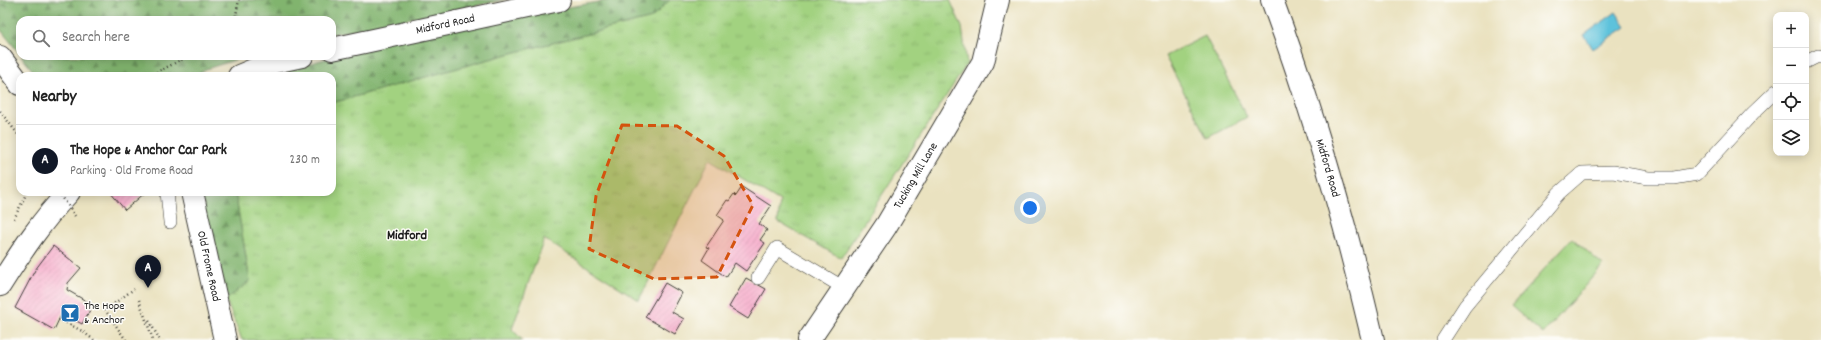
<!DOCTYPE html>
<meta charset="utf-8">
<style>
body{margin:0;font-family:Dekko,sans-serif;background:#f6f6f6;color:#222}
.controls{position:absolute;right:12px;top:12px;display:grid;overflow:hidden;border-radius:8px;box-shadow:0 2px 10px #0003}
.controls button{width:36px;height:36px;display:grid;place-items:center;padding:0;border:0;border-bottom:1px solid #e0e0e0;background:#fff;color:#222;font:20px sans-serif}
.you{position:absolute;left:1030px;top:208px;width:14px;height:14px;margin:-10px;border:3px solid #fff;border-radius:50%;background:#1a73e8;box-shadow:0 0 0 6px #1a73e833}
.badge{display:grid;place-items:center;width:26px;height:26px;border-radius:50%;background:#111827;color:#fff;font-size:13px;font-weight:700}
.pin{position:absolute;translate:-50% -33px;filter:drop-shadow(0 1px 2px #0008)}
.pin::after{content:'';position:absolute;top:21px;width:14px;height:12px;background:inherit;clip-path:polygon(0 0,100% 0,50% 100%)}
.list{margin:0;padding:0;list-style:none}
h2{display:flex;justify-content:space-between;align-items:center;height:52px;margin:0;padding:0 16px;font-size:17px}
h2 small{font-size:13px;font-weight:400;color:#767676}
.list li{display:grid;grid-template-columns:26px 1fr auto;gap:12px;align-items:center;box-sizing:border-box;height:72px;padding:0 16px;border-top:1px solid #e0e0e0}
.list b{display:block;font-size:15px;white-space:nowrap}
.list p{margin:0;font-size:13px;white-space:nowrap;color:#767676}
.list em{font-size:13px;font-style:normal;color:#767676}
.icon{flex:none;width:22px;height:22px;fill:none;stroke:currentColor;stroke-width:2;stroke-linecap:round;stroke-linejoin:round}
.map{position:relative;flex:none;width:1821px;height:340px;overflow:hidden}
.search{position:absolute;background:#fff;box-shadow:0 2px 10px #0003;left:16px;top:16px;width:320px;height:44px;display:flex;align-items:center;gap:10px;box-sizing:border-box;padding:0 14px;border-radius:12px;color:#767676;font-size:15px}
.panel{position:absolute;background:#fff;box-shadow:0 2px 10px #0003;left:16px;top:72px;width:320px;height:124px;border-radius:12px}
.map>svg:first-child{display:block}
</style>
<div class="map">
<svg width="1821" height="340" viewBox="0 0 1821 340">
<defs>
<pattern id="grass-tufts" width="24" height="20" patternUnits="userSpaceOnUse"><rect width="24" height="20" fill="#a2d280"/><path d="M3 7l-1-3M5 7V3M7 7l1-3M15 17l-1-3M17 17v-4M19 17l1-3" fill="none" stroke="#8bb46e"/></pattern>
<pattern id="forest-firs" width="22" height="20" patternUnits="userSpaceOnUse"><rect width="22" height="20" fill="#81b46e"/><path d="M5 1l3.5 6h-7zM16 11l3.5 6h-7z" fill="#69925a"/></pattern>
<pattern id="building-hatch" width="6" height="6" patternUnits="userSpaceOnUse"><rect width="6" height="6" fill="#f6a9c9"/><path d="M-1 1l2-2M0 6l6-6M5 7l2-2" fill="none" stroke="#d291ac"/></pattern>
</defs>
<rect width="100%" height="100%" fill="#fdfcf7"/>
<filter id="ink" filterUnits="userSpaceOnUse"><feTurbulence type="fractalNoise" baseFrequency=".025" numOctaves="2"/><feDisplacementMap in="SourceGraphic" scale="8" xChannelSelector="R" yChannelSelector="G"/><feConvolveMatrix kernelMatrix="1 2 1 2 8 2 1 2 1" color-interpolation-filters="sRGB"/></filter>
<filter id="wash" filterUnits="userSpaceOnUse"><feTurbulence type="fractalNoise" baseFrequency=".012" numOctaves="4" result="noise"/><feDisplacementMap in="SourceGraphic" scale="16" xChannelSelector="R" yChannelSelector="G"/><feGaussianBlur stdDeviation="0.9" result="paint"/><feColorMatrix in="noise" values="0 0 0 0 0 0 0 0 0 0 0 0 0 0 0 0 0 1.4 0 .05"/><feComposite in="paint" operator="in"/></filter>
<g filter="url(#wash)">
<rect width="100%" height="100%" fill="#eae2c0"/>
<path fill="url(#grass-tufts)" stroke="#5f774e" d="M670,0H950L962,27L967,64L841,258L778,222L780,201L710,159L639,300L544,239L512,329L522,340H242L226,300L250,281L235,192H332V103L508,54L652,18Z"/>
<path fill="url(#forest-firs)" stroke="#4e6845" d="M0,0H504L332,34V20H20V54L0,29Z
M611,0H670L652,18L508,54L332,103V76H266L422,31Z
M21,56H247L206,69L195,76H37Z
M186,192H235L250,281L226,300Z"/>
<path fill="#a2d280" stroke="#5f774e" d="M1205,36L1247,117L1208,138L1165,56Z
M1572,238L1603,265L1543,334L1511,306Z"/>
<path fill="#5dc2db" stroke="#3c6f7c" d="M1616,12L1626,27L1593,49L1584,35Z"/>
<g id="blocks">
<path fill="url(#building-hatch)" d="M742,187L771,206L759,224L767,230L760,240L765,243L746,271L735,263L726,277L702,260L709,248L706,247L724,220L717,215L727,200L729,201L734,194L736,196Z
M110,192H146L125,210Z
M53,246L81,268L68,283L67,290L93,305L82,324L62,313L54,330L15,308L35,270Z
M746,278L766,289L748,319L729,307Z
M665,283L682,293L672,312L684,319L675,334L645,317Z"/>
</g>
</g>
<g filter="url(#ink)">
<use href="#blocks" fill-opacity="0" stroke="#3b3a35" stroke-width="1"/>
<g fill="none" stroke-linecap="round" stroke-linejoin="round">
<defs>
<path id="lane" d="M1806,62L1818,56L1821,57
M167,192L170,222
M758,278L777,248L844,288
M1443,340L1465,306L1559,193L1582,173L1613,172L1648,178H1674L1697,174L1753,113L1776,91"/>
<g id="street">
<path d="M0,57L20,84"/>
<path id="s1" d="M192,192L225,340"/>
<path id="s2" d="M809,340L886,226L983,62L998,0"/>
</g>
<g id="secondary">
<path id="s3" d="M1272,0C1313,111 1346,225 1373,340"/>
<path id="s4" d="M332,49L559,0"/>
<path d="M239,76L270,63L302,56"/>
<path d="M0,285C21,252 42,220 69,192"/>
</g>
</defs>
<use href="#lane" stroke="#3b3a35" stroke-width="14"/>
<use href="#street" stroke="#3b3a35" stroke-width="24"/>
<use href="#secondary" stroke="#3b3a35" stroke-width="24"/>
<path stroke="#3b3a35" stroke-width="2.5" stroke-dasharray="1 3" stroke-linecap="butt" d="M235,20L239,0
M149,76L189,56
M0,111L20,137
M14,219L27,192
M139,300L153,340
M59,319L82,331L94,340
M149,321L160,340
M126,340L105,310L134,289"/>
<use href="#lane" stroke="#fff" stroke-width="13"/>
<use href="#street" stroke="#fff" stroke-width="22"/>
<use href="#secondary" stroke="#fff" stroke-width="22"/>
<path stroke="#3b3a35" stroke-width="2.5" stroke-dasharray="1 3" stroke-linecap="butt" d="M59,192L75,216"/>
</g>
</g>
<path fill="#d4530e" fill-opacity="0.2" stroke="#d4530e" stroke-width="3" stroke-dasharray="8 5" stroke-linejoin="round" d="M622,125L677,126L724,156L753,205L717,277L654,279L589,249L596,196Z"/>
<defs>
<symbol id="bar-square" viewBox="-11 -11 22 22"><rect x="-9" y="-9" width="18" height="18" rx="4" fill="#1f6fb2" stroke="#fdfcf7"/><path d="M-6-5H6L.8 .8V4.5H3.5V6h-7V4.5H-.8V.8Z" fill="#fff"/></symbol>
</defs>
<g fill-rule="evenodd">
<use href="#bar-square" x="59" y="302" width="22" height="22"/>
</g>
<g text-anchor="middle" dominant-baseline="central" stroke-width="3" stroke-linejoin="round" paint-order="stroke">
<g font-size="12" fill="#1c1c1c" stroke="#fdfcf7">
<text stroke="none"><textPath href="#s4" startOffset="116">Midford Road</textPath></text>
<text stroke="none"><textPath href="#s3" startOffset="177">Midford Road</textPath></text>
<text stroke="none"><textPath href="#s2" startOffset="196">Tucking Mill Lane</textPath></text>
<text stroke="none"><textPath href="#s1" startOffset="76">Old Frome Road</textPath></text>
</g>
<g font-size="12" fill="#1c1c1c" stroke="#fdfcf7" text-anchor="start">
<text x="84" y="306">The Hope<tspan x="84" dy="14">&amp; Anchor</tspan></text>
</g>
<g font-size="14" font-weight="bold" fill="#1c1c1c" stroke="#fdfcf7">
<text x="407" y="236">Midford</text>
</g>
</g>
</svg>
<div class="controls">
<button>+</button>
<button>−</button>
<button><svg class="icon" aria-label="locate" viewBox="0 0 24 24"><circle cx="12" cy="12" r="6"/><path d="M12 2v4M12 18v4M2 12h4M18 12h4"/></svg></button>
<button><svg class="icon" aria-label="layers" viewBox="0 0 24 24"><path d="M12 4l9 5-9 5-9-5zM3 14l9 5 9-5"/></svg></button>
</div>
<div class="you"></div>
<div class="pin badge" style="left:148px;top:288px">A</div>
<div class="search"><svg class="icon" aria-label="search" viewBox="0 0 24 24"><circle cx="10" cy="10" r="6"/><path d="M15 15l6 6"/></svg>Search here</div>
<section class="panel">
<h2>Nearby<small></small></h2>
<ul class="list">
<li><span class="badge">A</span><div><b>The Hope &amp; Anchor Car Park</b><p>Parking · Old Frome Road</p></div><em>230 m</em></li>
</ul>
</section>
</div>
